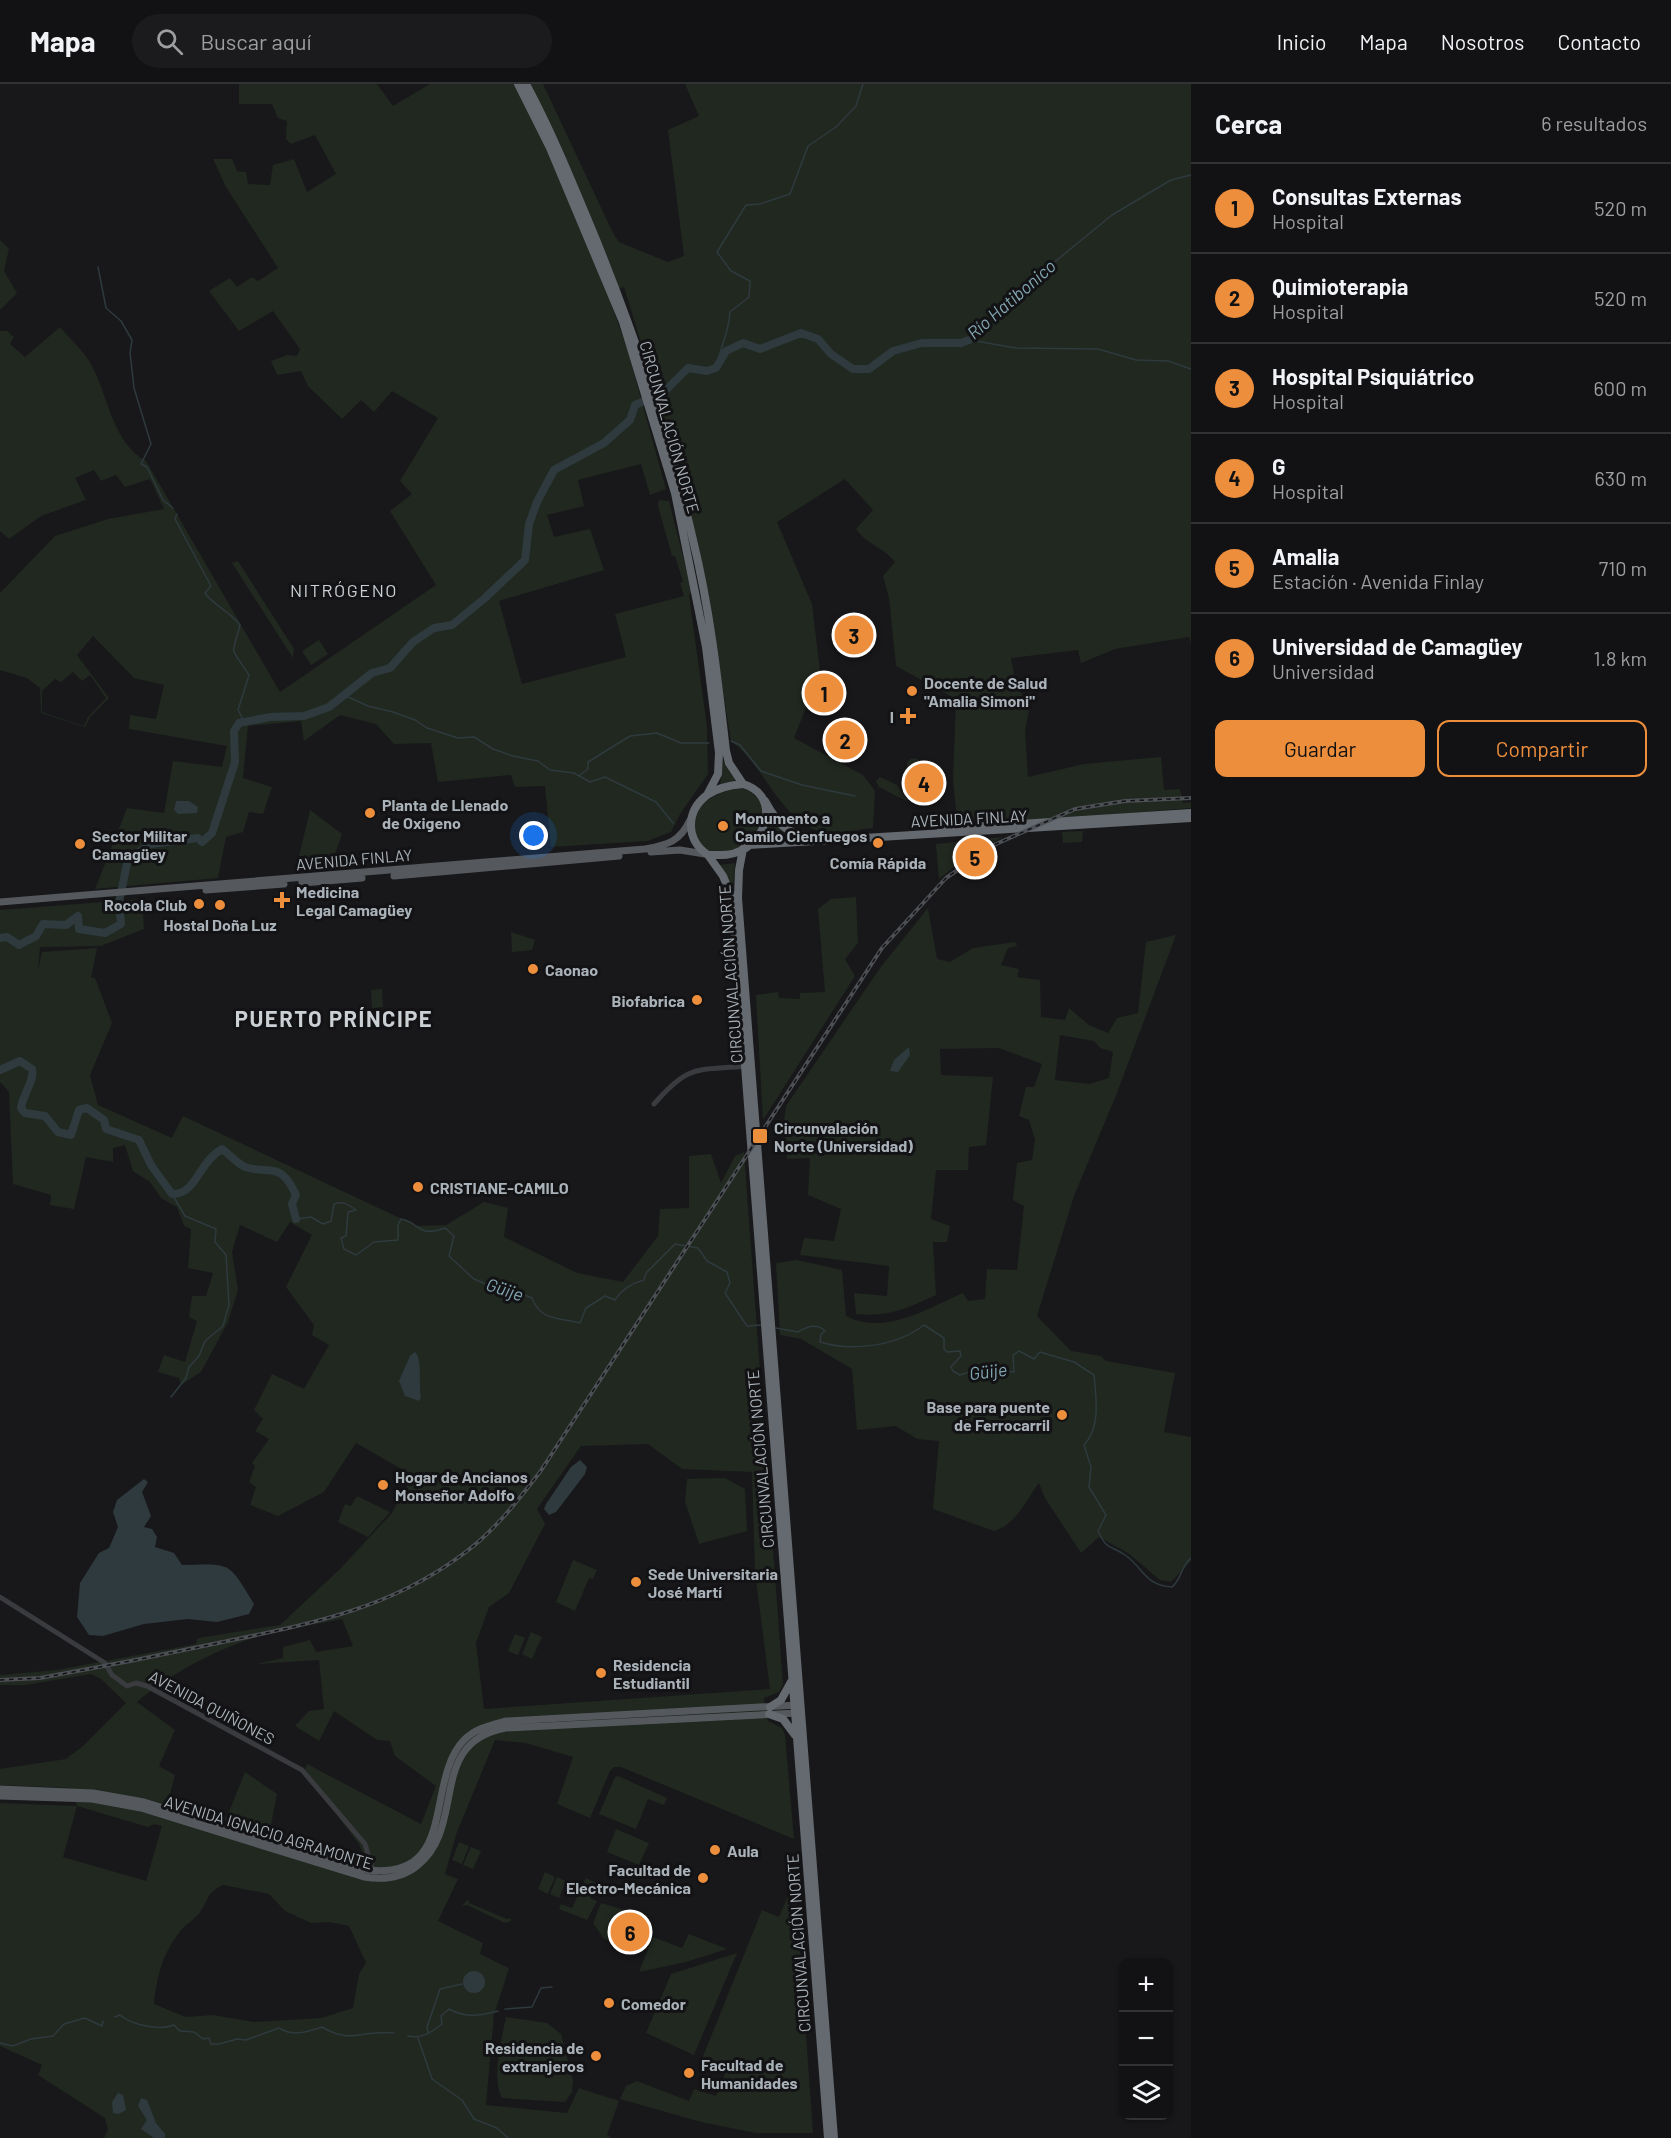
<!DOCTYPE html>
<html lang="es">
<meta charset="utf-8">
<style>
body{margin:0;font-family:Barlow,sans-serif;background:#1b1b1d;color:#f1f3f6}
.controls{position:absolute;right:18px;bottom:18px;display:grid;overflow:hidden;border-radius:12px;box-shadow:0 2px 4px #0004}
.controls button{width:54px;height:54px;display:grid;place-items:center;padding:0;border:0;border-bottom:2px solid #313234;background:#121214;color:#f1f3f6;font:30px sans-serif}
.you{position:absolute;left:534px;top:752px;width:21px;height:21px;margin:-15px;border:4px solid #fff;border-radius:50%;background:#1a73e8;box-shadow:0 0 0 9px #1a73e833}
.badge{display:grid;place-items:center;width:39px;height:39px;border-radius:50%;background:#ed8e3d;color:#111;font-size:20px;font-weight:700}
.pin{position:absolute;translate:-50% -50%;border:3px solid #fff;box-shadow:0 2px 6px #0006}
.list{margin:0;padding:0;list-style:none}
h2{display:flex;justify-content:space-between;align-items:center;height:78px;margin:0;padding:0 24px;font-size:26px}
h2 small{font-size:20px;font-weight:400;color:#9c9ea0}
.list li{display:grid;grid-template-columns:39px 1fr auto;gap:18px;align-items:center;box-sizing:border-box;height:90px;padding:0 24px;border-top:2px solid #313234}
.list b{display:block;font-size:22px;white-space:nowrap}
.list p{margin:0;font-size:20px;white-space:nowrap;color:#9c9ea0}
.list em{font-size:20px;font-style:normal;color:#9c9ea0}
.actions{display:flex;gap:12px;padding:18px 24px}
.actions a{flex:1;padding:14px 0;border:2px solid #ed8e3d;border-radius:12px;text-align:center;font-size:21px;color:#ed8e3d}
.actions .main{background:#ed8e3d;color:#111}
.icon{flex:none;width:33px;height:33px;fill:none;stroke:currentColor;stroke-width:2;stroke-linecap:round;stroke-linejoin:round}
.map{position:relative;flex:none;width:1191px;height:2054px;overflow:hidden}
header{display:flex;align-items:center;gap:36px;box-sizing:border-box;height:84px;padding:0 30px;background:#121214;border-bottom:2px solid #313234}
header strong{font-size:28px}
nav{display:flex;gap:33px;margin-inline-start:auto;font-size:21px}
.search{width:420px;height:54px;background:#1b1b1d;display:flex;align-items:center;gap:15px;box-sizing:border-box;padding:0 21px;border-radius:33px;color:#9c9ea0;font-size:22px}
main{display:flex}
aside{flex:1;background:#121214}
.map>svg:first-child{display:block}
</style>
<header>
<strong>Mapa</strong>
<div class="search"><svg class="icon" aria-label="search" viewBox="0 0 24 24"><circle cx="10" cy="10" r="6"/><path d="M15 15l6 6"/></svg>Buscar aquí</div>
<nav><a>Inicio</a><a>Mapa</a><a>Nosotros</a><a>Contacto</a></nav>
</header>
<main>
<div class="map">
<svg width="1191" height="2054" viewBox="0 0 1191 2054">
<rect width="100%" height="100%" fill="#18181a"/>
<path fill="#202820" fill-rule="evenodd" d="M239,0H377L393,22L430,0H543L613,149L619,158L668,178L684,172L668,46L699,32L685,0H1191V560L1189,553L1115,565L1081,579L1078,566L1011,574L1015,596L1029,626L1025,647L1028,693L1084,680L1161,673L1164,706L1180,705L1183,719L1191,718V724L958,743L953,698L956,615L896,582L889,514L883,492L895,478C880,460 869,463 856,445L873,426L845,395L777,438L812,520L820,588L794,654L863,691L875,707L873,744C859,745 836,751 822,748C781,738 765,682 731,657L707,506L682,392L624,203L607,208L627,264L666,405L650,411L641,380L578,396L584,422L547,431L554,453L590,445L604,486L499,517L522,600L626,573L615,530L688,511L684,512L680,499L683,498L675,472H672L658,422L659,416L669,417L692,508L689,511L707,643L708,690L680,730L671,748L647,757L551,763L545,702L515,703L511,691L438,698L431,659L394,660L376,640L340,631L304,657L301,637L248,642L243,694L272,703L263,730L249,728L243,748L226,753L218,794L95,805L127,724L164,729L173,677L222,683L227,662L129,645L130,631L156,635L164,601L134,594L93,552L77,571L109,614L90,633L85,643L41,629L40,604L27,594L0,586V509L55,452L108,435L164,425L150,395L125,403L116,391L101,397L94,386L75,394L86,416L41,432L9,455L0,447V247H7L14,253L10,260L25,273L60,243C70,255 85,268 92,282C109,314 112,358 146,377L280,608L436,501L390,427L412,410L400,397L438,334L392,307L374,328L361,316L342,335L308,302L301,287L277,291L271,277L287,271L297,272L300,265L273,227L239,247L209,207L230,194L237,203L252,193L258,197L278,184L226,103L213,75H232L237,87L246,88L248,100L270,101L273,81L294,75L307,108L336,90L315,51L291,60L286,55L287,37L278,34L272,20H239ZM73,588L82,597L90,591L106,614L88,633L84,642L42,628V607L55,595L61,598Z
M0,156L9,165L4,187L17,209L0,226Z
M238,477L294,565L293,574L232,479Z
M319,556L328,570L311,581L302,567Z
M907 681a7 7 0 1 1 14 0a7 7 0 1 1-14 0Z
M724,674L737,696L720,700Z
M880,693L897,701L907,715L906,717L879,703L876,697Z
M741,704L752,708L764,723L760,743L747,762L709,771L698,761C697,754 694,745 695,738C696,715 723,707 741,704Z
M913 715a7 7 0 1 1 14 0a7 7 0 1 1-14 0Z
M310,726L342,750L335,770L314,775L299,772Z
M772,737L791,753L804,758L759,760Z
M1083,747L1082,758L1063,759L1062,748Z
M1003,753L966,773L939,795L936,760Z
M735,779L733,807L719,781Z
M856,813L858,859L845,875L855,892L763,1036L756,911L778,908L779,914L800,915V909L825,908L818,825L831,815Z
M142,815L144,845L101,862L40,863L38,887L42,868L97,864L91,894H95L112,939L90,991L98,1021L172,1054L183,1032L417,1142L446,1141L484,1118L508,1124L504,1153L577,1189L623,1198L658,1152L660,1125L689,1124V1072L711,1070L721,1099L735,1072L744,1068L783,1601L779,1608L764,1614L768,1637L782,1644L785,1651L794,1755L621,1683H614L610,1687L590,1734L557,1720L573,1673L526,1659L495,1656L457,1748L445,1790L458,1795L438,1837L483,1859L480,1870L509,1884L494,1931L486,2021L567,2029L579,2004L619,2017L607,2051L612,2054H104L108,2046L105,2034L38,1991L42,1981L0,1962V1719L77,1722L71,1704L0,1701V1685L66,1675L83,1662L126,1619L101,1595L91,1590L25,1601H0V1591L57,1586L196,1560L198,1554L280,1541L340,1485L392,1429L412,1391L356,1359L324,1408L278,1432L250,1421L256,1403L249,1398L255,1382L252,1379L269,1355L255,1347L263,1335L254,1326L272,1290L304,1305L329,1261L312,1251L314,1241L286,1203L312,1151L290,1138L277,1158L240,1141L232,1168L238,1206L228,1238L201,1288L181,1301L179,1294L158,1288L164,1271L185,1278L197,1237L189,1233L192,1212H206L213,1189L188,1184L191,1145L184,1142L177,1123L161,1114L150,1098L133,1087L125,1061L113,1064V1078L86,1073L74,1125L50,1121L51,1111L13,1100L9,1008L0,998V826ZM648,1360L682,1385L752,1388L755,1488L770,1605L484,1625L476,1559L489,1523L509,1509L545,1440L537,1425L581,1362ZM342,1535L353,1562L316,1568L310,1556L283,1563V1574L256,1580L319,1576L324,1625L309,1627L295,1642L319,1657L334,1627L377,1656L390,1657L395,1672L436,1702L421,1740L307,1680L304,1688L359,1760L367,1779L270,1746L277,1710L245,1688L227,1733L169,1714L175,1691L159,1682L175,1646L137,1618C166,1593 206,1571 242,1558C274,1546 309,1542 342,1535ZM77,1722L148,1743L154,1740L162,1742L146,1797L63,1773ZM223,1801L269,1810L285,1827L311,1839L329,1838L349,1842L366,1879L359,1890L353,1924L321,1934L254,1938L213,1931L186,1933L154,1920C157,1891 163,1867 183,1844C189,1838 196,1834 200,1828C210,1814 206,1809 223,1801Z
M928,824L937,875L950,878L973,864L1015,858L1017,862L1008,864L1001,881L1019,885L1017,893L1040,896L1041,933L1065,936L1069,924L1089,941L1108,949L1117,934L1138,929L1146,858L1176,851L1117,1009L1074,1112L1037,1232L1071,1267L1101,1272L1106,1277L1175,1289L1164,1348L1191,1353V1477L1171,1498L1160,1496L1128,1469L1099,1453L1081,1469L1045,1414L1039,1399C1026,1416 1016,1441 994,1447L933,1425L939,1357L917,1355L896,1342L857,1346L852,1285L801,1255L780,1251L776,1179L797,1176L842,1186L846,1232C885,1252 926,1225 963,1209L968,1217L985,1215L987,1185L1017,1186L1024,1122L1013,1116L1017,1079L1032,1076L1035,1056L1029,1036L1019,1032L1026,1003H1034L1042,980L999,964L940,965L941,991L993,993L986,1061L969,1063L968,1086H936L931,1135L950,1142L947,1158H933L936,1211C905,1225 890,1233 856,1230L854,1209L887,1212L889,1182L800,1171L804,1154L834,1157L841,1125L808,1111L810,1074L787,1075L784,1037L786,1022L880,884ZM1060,951L1094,957L1100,964L1113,968L1109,994L1090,1000L1055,996Z
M511,848L535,856L532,866L512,868Z
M382,905L383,923L372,924L371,906Z
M725,1394L745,1405L747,1447L699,1460L685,1418L687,1395Z
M357,1412L390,1428L368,1453L338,1438L345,1420L351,1422Z
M573,1476L597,1486L593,1495L589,1494L575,1527L556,1518Z
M531,1548L542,1553L532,1575L522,1570Z
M515,1550L525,1554L518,1571L508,1567Z
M618,1692L667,1714L664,1721L648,1715L636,1745L599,1730L615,1693Z
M616,1745L649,1759L639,1781L607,1768Z
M459,1758L469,1762L462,1780L452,1776Z
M471,1763L481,1767L473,1785L463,1781Z
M545,1788L555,1793L548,1810L538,1805Z
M557,1793L566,1797L559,1814L550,1810Z
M586,1794L596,1799L590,1814L597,1817L587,1836L559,1825L561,1820L572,1824Z
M790,1807L796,1809L813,2049H756L701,2038L620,2015L626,2002L637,1997L689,2017L694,2005L716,2012L725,1990L724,1985L702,1975L762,1826L779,1833Z
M468,1815L469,1819L507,1835L510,1834L511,1837L505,1839L467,1821L462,1822Z
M601,1819L625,1826L611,1857L604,1855L593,1839Z
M689,1850L727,1865L686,1878L639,1888L653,1853L682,1864Z
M737,1869L694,1971L646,1949L671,1890Z
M506,1933L547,1939L561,1950L573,1996L572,2008L565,2018L502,2014C491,1995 502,1953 506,1933Z"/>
<path fill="#2e3a3e" d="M176,717H189L198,723L197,729L178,730L174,726Z
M909,963L910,971L898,988L890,987L894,976Z
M415,1268C423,1276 418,1300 421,1313L419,1317L405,1312L399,1297L410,1272Z
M580,1376L587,1383L585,1390L556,1428L549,1431L544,1425L546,1420L571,1383Z
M144,1395L148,1398L142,1408L151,1432L144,1443L152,1445L157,1453L155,1463L174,1469L182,1481C232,1480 228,1477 254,1520L249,1530L217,1538L188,1535L144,1540L103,1552L89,1551L77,1533L80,1499L99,1469L109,1464L118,1443L113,1428L117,1416Z
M463 1898a11 11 0 1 1 22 0a11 11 0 1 1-22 0Z
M118,2009L123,2011L126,2026L119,2030L113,2029L112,2018Z
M141,2014L147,2016L156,2039L165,2050V2054H154L141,2045L147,2036L138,2022Z"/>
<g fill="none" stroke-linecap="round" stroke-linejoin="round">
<path stroke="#2e3a3e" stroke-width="1.5" d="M98,183L106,224L121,237L132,256L130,269L134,304L151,360L141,380L147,383L163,416L173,424
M969,256L978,251L1018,208L1112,131L1171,96L1191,91
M970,256L1016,264L1098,265L1136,276L1168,277L1191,285
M716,284C720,263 729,249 730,228L749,213L750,197L731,187L717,168L746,121L760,120L790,110L808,62L836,43L856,22L863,0
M177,430L175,435L211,502L205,509C213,521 228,526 240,541C231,575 230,561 249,591L238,626L242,633L239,639
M344,611L368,622L393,628L415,636L427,644L458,654L474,653L493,665L513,672L538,677L550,686L574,689L590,698L605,693L656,718L673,739
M731,657L740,661L761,687L802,701L855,712
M579,692L588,685V678L630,652L657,649L681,659H709
M296,1135L311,1133L323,1140L331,1137L334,1120C343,1117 348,1120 356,1126L348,1128L346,1152L341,1154L344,1165L356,1171L374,1158L398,1156V1141L401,1135C421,1139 417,1154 445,1144L454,1152L449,1172L474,1195L492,1203L510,1205L532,1214C541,1237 557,1233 580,1239L586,1224L605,1212L615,1216C622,1205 632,1199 644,1196L646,1189L675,1160L698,1164L707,1177L727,1188L730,1199L725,1209L747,1242L762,1241
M776,1244L798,1248C806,1243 817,1239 825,1247L821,1250L820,1258C852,1268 897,1262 924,1241L944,1254V1265L947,1268L960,1267L961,1272L951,1283L953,1287L960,1291L979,1285L1014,1288L1013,1271L1019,1267L1034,1275L1040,1268L1074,1278L1094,1291C1096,1314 1101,1343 1084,1361L1091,1383L1089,1403L1106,1431L1098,1447C1108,1468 1109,1460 1125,1471C1143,1483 1145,1502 1172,1503C1182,1495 1181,1481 1191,1474
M171,1313L186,1294L189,1283L199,1272L205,1257L223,1242L226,1231L229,1221L226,1171L215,1158L216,1145L185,1132L172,1110
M505,1925L532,1923L541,1904L552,1903
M115,1933L120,1931C132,1941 159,1947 174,1941L180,1947L194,1948L203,1955L209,1954L211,1960H219L237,1955L246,1956L279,1944C293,1953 306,1948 322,1943C351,1961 363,1945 394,1949
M428,1948L427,1943L440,1905L462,1900
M408,1952C422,1955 432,1948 442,1940L441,1932L449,1925C465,1934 480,1932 498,1927
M418,1954L432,1995L462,2016L474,2035L497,2044L508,2054
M0,1959L13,1962L31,1955L53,1952L64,1940L85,1934L102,1942L103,1937"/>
<path stroke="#2e3a3e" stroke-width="8" d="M0,854L7,853L19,861L36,852L43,840L66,841L78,832L79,845L105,849L121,840L119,818L128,775L151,760L198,754L202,758L212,749L235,678L234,647L239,639L270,633L304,632L329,623L372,589L390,584L413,558L434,544L452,541L485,514L525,476L529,440L537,418L554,386L604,359L630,336L635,321L664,308L688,284L707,287L716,284L726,267L743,259L760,265L801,249L818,255L831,270L853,285H869L893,267L922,259H961L969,256
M0,986L20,977L32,985C35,996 23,1010 21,1024L25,1029L45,1032L58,1048L71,1051L79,1026L87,1024L104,1036L106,1045L139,1056L151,1081L172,1110C196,1111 198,1079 222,1065C229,1070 238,1080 245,1083C270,1091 280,1076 296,1111L292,1120L296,1135"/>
<path stroke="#393b3f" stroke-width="5" d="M654,1020C690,979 696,987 746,982
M0,1513L105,1579L112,1591L127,1602L136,1599L147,1602L302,1686L365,1760L373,1787L378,1795"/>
<path stroke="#55595e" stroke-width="7" d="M651,768L680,766L705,770
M394,792L619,772
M302,799L362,794
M206,806L284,800
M0,818L645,765C667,761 680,758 690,736
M0,1705L93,1709L144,1718L360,1785C461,1802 423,1698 464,1656C476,1644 491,1641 506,1637L798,1621
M0,1712L92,1715L141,1724L364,1793C382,1796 402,1794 417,1782C468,1742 426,1658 506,1644L798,1629"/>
<path stroke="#656a70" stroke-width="8" d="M518,0L550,64L623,238L675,409L706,563L719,669L718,690L707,711
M526,0C553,50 575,105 597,158C636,255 670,354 693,456C710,525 718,597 726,667L729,679L743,700
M743,700C779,710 769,755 740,767C730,772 719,771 708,771C686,756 685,728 707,711C717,704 731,701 743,700Z
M765,717C775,735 786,752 809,752
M941,745L1191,729
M749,761L1191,734
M743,765L739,786L738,814L834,2054
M708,771L723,792L732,814L828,2054
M770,1623L781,1616L791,1598
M769,1630L783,1635L795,1651"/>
<defs>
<path id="rail" d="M0,1596L40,1594C101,1583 162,1571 223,1558C309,1540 386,1526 459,1473C492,1450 516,1419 540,1388L882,864L946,794L996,760L1075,725L1125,717L1191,714"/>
</defs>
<use href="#rail" stroke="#4c4f54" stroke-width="4"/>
<use href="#rail" stroke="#131315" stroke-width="1.5" stroke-dasharray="4.5" stroke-linecap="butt"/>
</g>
<g fill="#ed8e3d" stroke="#131315" stroke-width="2">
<circle cx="912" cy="607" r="6"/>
<path d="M905 623h6v6h6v6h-6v6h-6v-6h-6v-6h6z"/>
<circle cx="370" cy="729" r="6"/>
<circle cx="723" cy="742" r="6"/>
<circle cx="878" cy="759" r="6"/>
<circle cx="80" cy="760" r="6"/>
<path d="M279 807h6v6h6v6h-6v6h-6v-6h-6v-6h6z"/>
<circle cx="199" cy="820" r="6"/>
<circle cx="220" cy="821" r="6"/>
<circle cx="533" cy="885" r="6"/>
<circle cx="697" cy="916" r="6"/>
<rect x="752" y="1044" width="16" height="16" rx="3"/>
<circle cx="418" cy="1103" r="6"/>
<circle cx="1062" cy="1331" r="6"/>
<circle cx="383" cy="1401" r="6"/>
<circle cx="636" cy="1498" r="6"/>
<circle cx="601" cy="1589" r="6"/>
<circle cx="715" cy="1766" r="6"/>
<circle cx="703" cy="1794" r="6"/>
<circle cx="609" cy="1919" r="6"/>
<circle cx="596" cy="1972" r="6"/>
<circle cx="689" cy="1989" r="6"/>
</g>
<g text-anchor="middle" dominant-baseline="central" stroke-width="6" stroke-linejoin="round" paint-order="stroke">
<g font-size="16" fill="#aab2b9" stroke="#131315">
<text transform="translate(670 343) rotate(74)">CIRCUNVALACIÓN NORTE</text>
<text transform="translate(969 734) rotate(-3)">AVENIDA FINLAY</text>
<text transform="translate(354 775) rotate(-5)">AVENIDA FINLAY</text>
<text transform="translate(730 890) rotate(-94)">CIRCUNVALACIÓN NORTE</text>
<text transform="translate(760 1375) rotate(-95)">CIRCUNVALACIÓN NORTE</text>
<text transform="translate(212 1623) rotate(28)">AVENIDA QUIÑONES</text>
<text transform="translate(269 1748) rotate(17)">AVENIDA IGNACIO AGRAMONTE</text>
<text transform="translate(798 1859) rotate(-94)">CIRCUNVALACIÓN NORTE</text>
</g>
<g font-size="16" font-weight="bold" fill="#aab2b9" stroke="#131315" text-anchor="start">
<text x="924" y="598">Docente de Salud<tspan x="924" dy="18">"Amalia Simoni"</tspan></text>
<text x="894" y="632" text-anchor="end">I</text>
<text x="382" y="720">Planta de Llenado<tspan x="382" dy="18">de Oxigeno</tspan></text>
<text x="735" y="733">Monumento a<tspan x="735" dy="18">Camilo Cienfuegos</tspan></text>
<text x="92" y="751">Sector Militar<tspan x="92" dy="18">Camagüey</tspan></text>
<text x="878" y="778" text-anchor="middle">Comía Rápida</text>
<text x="296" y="807">Medicina<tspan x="296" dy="18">Legal Camagüey</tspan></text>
<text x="187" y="820" text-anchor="end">Rocola Club</text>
<text x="220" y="840" text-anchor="middle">Hostal Doña Luz</text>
<text x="545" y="885">Caonao</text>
<text x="685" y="916" text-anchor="end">Biofabrica</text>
<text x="774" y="1043">Circunvalación<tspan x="774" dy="18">Norte (Universidad)</tspan></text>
<text x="430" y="1103">CRISTIANE-CAMILO</text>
<text x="1050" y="1322" text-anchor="end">Base para puente<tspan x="1050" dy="18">de Ferrocarril</tspan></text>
<text x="395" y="1392">Hogar de Ancianos<tspan x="395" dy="18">Monseñor Adolfo</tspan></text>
<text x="648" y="1489">Sede Universitaria<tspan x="648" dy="18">José Martí</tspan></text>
<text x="613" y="1580">Residencia<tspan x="613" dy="18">Estudiantil</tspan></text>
<text x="727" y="1766">Aula</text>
<text x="691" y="1785" text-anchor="end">Facultad de<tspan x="691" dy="18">Electro-Mecánica</tspan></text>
<text x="621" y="1919">Comedor</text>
<text x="584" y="1963" text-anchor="end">Residencia de<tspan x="584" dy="18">extranjeros</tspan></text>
<text x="701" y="1980">Facultad de<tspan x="701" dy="18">Humanidades</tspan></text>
</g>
<g font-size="18" font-style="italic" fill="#83a6b3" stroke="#131315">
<text transform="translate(1011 215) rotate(-41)">Río Hatibonico</text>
<text transform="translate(505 1205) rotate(18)">Güije</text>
<text transform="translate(988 1287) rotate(-7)">Güije</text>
</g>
<g font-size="18" letter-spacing="1.5" fill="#cbd0d5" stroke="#131315">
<text x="344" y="506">NITRÓGENO</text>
</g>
<g font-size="22" font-weight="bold" letter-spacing="1.5" fill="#cbd0d5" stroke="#131315">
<text x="334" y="934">PUERTO PRÍNCIPE</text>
</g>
</g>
</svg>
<div class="controls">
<button>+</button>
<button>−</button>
<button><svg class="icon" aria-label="layers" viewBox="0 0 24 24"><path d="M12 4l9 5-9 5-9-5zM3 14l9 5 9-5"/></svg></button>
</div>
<div class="you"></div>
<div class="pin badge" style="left:824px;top:609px">1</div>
<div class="pin badge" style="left:845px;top:656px">2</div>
<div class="pin badge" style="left:854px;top:551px">3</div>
<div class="pin badge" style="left:924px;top:699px">4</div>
<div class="pin badge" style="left:975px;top:773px">5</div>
<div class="pin badge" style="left:630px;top:1848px">6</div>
</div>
<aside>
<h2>Cerca<small>6 resultados</small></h2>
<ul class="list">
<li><span class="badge">1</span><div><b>Consultas Externas</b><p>Hospital</p></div><em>520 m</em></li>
<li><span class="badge">2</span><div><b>Quimioterapia</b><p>Hospital</p></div><em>520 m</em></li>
<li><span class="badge">3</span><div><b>Hospital Psiquiátrico</b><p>Hospital</p></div><em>600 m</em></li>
<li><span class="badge">4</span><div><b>G</b><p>Hospital</p></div><em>630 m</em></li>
<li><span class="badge">5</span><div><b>Amalia</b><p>Estación · Avenida Finlay</p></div><em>710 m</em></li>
<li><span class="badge">6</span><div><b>Universidad de Camagüey</b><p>Universidad</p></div><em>1.8 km</em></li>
</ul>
<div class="actions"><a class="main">Guardar</a><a>Compartir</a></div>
</aside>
</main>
